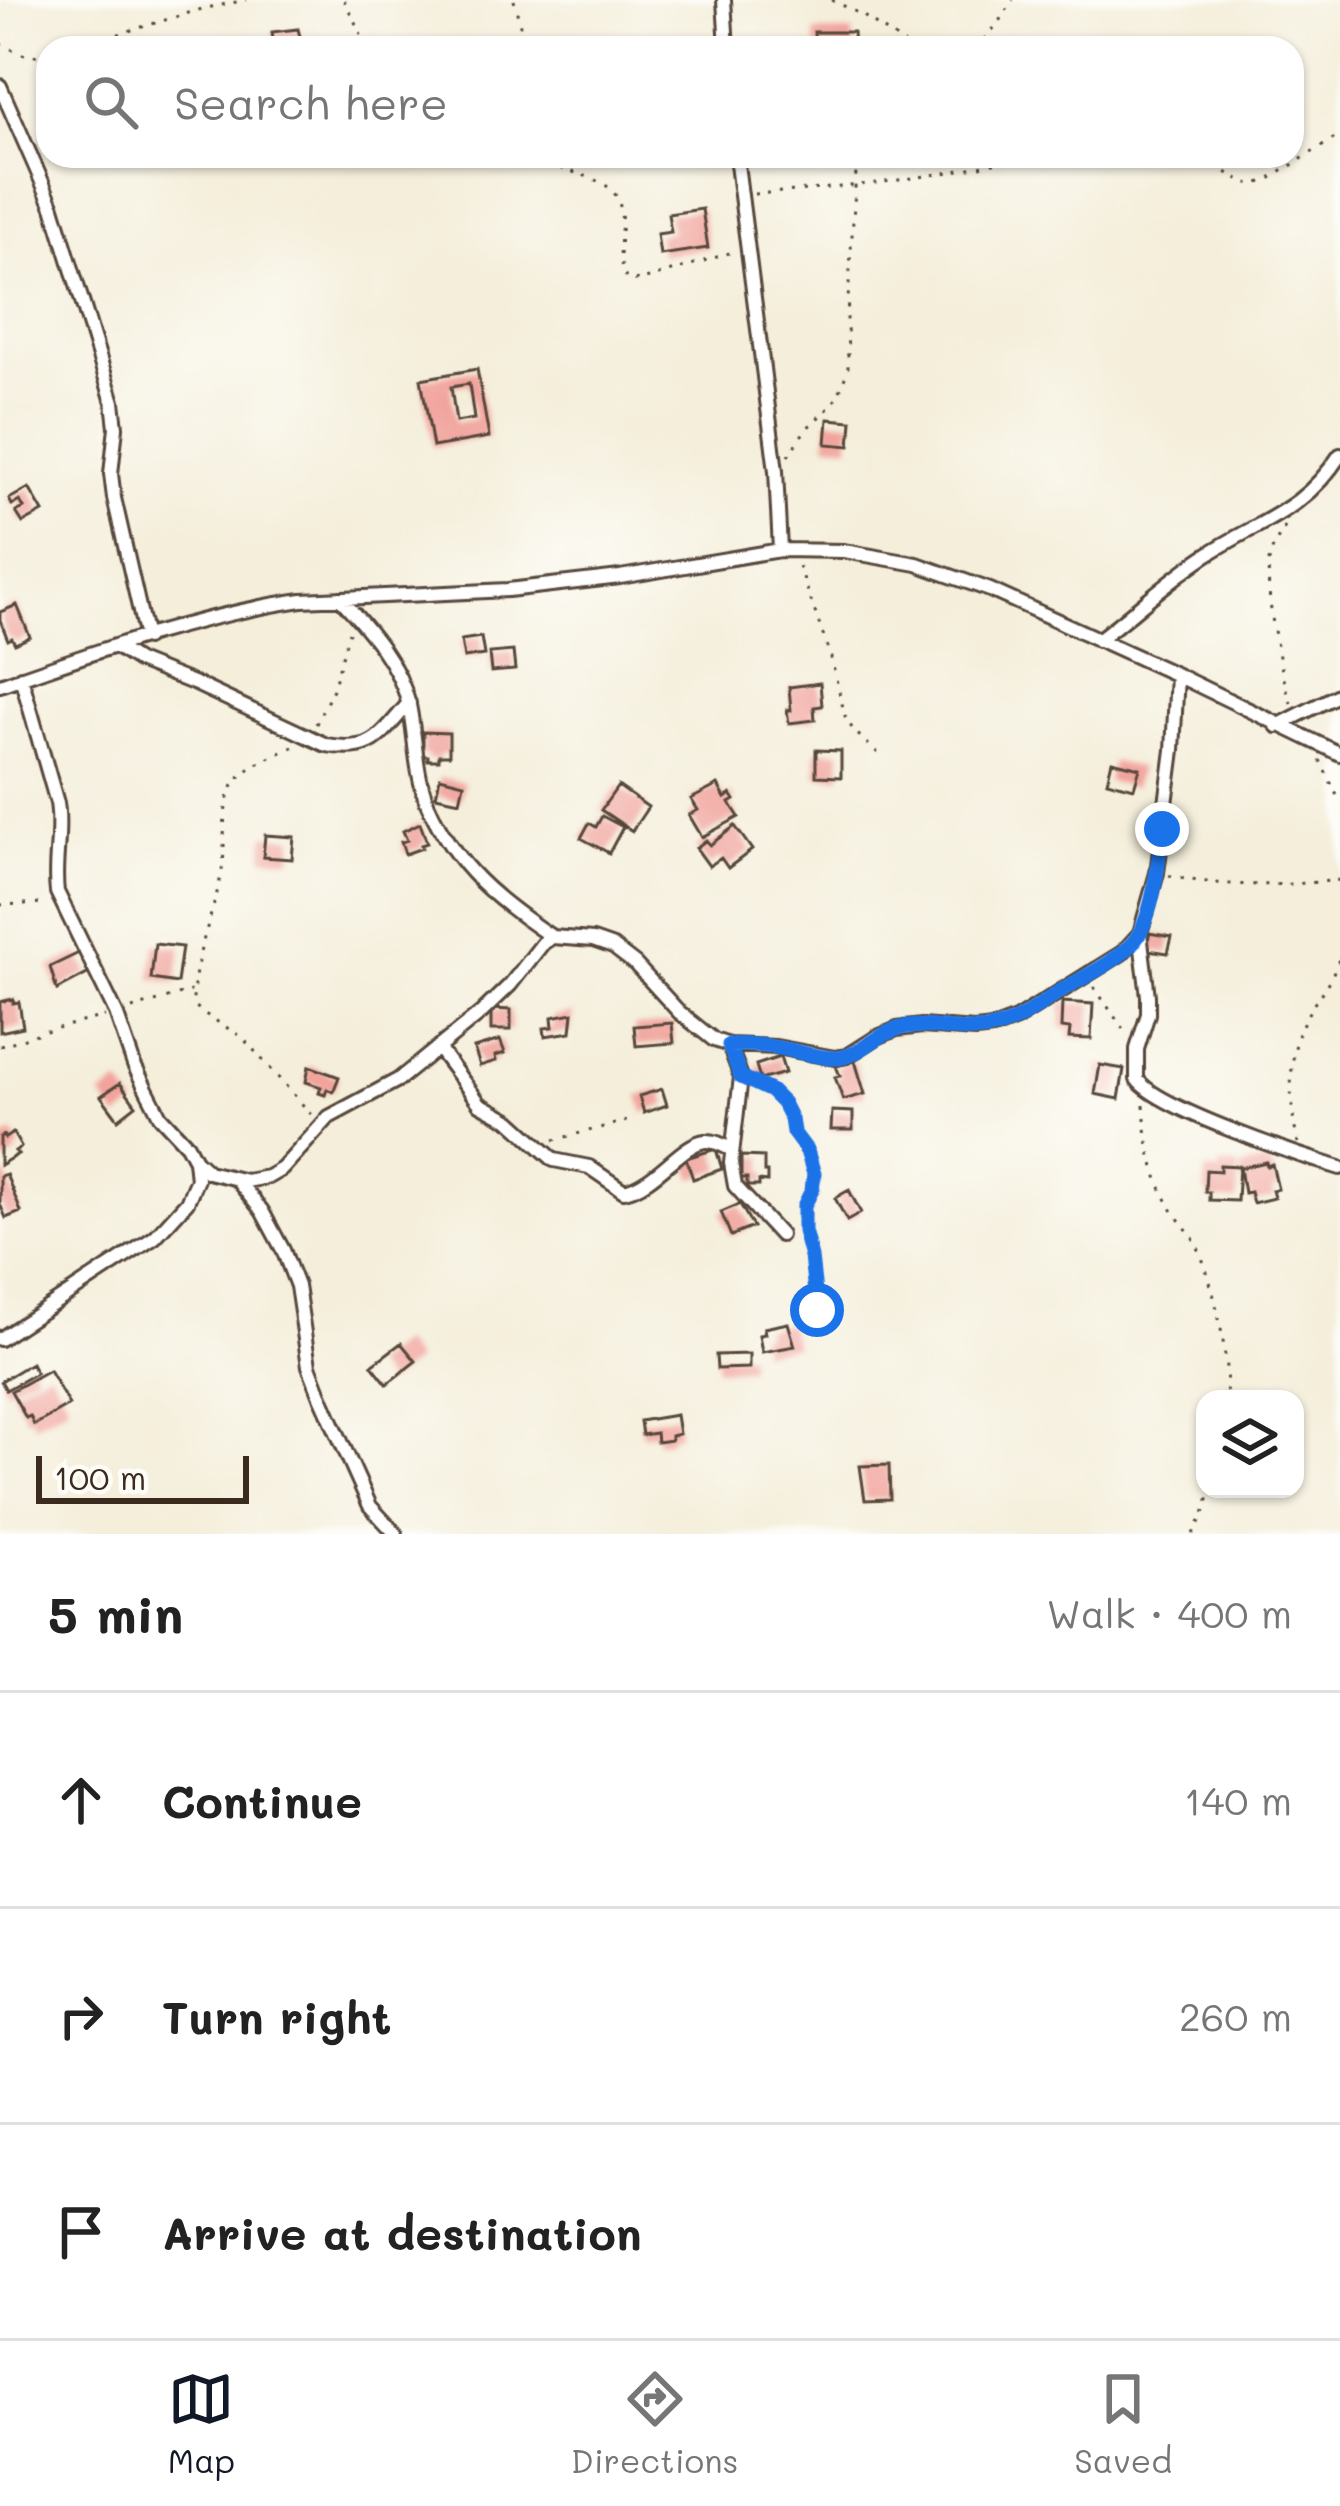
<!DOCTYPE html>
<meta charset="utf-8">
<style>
body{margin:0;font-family:Mali,sans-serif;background:#f6f6f6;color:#222}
.controls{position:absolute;right:36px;bottom:36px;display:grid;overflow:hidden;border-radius:24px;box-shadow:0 3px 9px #0004}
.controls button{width:108px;height:108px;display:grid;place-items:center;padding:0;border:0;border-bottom:3px solid #e0e0e0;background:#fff;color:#222;font:60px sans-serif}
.scale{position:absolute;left:36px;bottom:30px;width:213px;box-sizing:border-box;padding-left:12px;border:6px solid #3b2a1e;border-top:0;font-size:33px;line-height:42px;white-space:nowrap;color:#3b2a1e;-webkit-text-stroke:9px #fdfcf7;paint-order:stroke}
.stop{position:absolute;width:36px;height:36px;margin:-27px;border:9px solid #1a73e8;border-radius:50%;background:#fff}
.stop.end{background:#1a73e8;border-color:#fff;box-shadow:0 3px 12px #0008}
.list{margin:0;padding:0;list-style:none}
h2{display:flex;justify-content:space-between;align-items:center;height:156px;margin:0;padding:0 48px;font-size:51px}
h2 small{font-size:39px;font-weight:400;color:#767676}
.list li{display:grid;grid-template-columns:78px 1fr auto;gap:36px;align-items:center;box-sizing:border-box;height:216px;padding:0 48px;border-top:3px solid #e0e0e0}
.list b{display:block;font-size:45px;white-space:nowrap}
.list em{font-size:39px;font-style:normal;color:#767676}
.icon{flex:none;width:66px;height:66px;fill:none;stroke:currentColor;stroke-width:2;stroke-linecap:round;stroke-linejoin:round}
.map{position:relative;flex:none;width:1340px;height:1534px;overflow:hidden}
.search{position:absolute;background:#fff;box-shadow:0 3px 9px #0004;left:36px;right:36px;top:36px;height:132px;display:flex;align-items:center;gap:30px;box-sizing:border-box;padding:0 42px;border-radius:36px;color:#767676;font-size:45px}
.sheet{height:804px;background:#fff}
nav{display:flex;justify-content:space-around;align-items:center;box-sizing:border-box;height:168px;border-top:3px solid #e0e0e0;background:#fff;font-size:33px;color:#767676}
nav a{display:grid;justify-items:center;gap:6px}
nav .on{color:#111827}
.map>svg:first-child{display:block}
</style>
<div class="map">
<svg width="1340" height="1534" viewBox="0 0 1340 1534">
<rect width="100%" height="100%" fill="#fdfcf7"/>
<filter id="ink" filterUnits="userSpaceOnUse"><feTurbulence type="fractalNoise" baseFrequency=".00833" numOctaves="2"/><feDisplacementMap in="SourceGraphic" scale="24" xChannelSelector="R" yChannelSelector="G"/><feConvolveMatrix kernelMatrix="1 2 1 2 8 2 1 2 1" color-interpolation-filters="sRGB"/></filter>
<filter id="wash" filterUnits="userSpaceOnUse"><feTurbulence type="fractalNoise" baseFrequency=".004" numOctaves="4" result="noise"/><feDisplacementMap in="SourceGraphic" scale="48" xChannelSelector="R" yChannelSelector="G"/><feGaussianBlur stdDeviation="2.7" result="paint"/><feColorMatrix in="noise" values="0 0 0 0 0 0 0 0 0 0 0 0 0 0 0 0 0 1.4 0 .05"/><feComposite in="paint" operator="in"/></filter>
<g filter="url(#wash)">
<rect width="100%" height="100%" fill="#f4eeda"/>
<g id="blocks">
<path fill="#f1a39c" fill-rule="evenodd" d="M298,29L303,48H274L272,32Z
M814,32H853L854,48H815Z
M702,209L708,248L660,255L657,234L671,232L668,214Z
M477,369L489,437L433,447L421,379ZM469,384L474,419L456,422L451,387Z
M828,419L852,421L850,446L826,444Z
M29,488L43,512L23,523L16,512L24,508L20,501L12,505L9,499Z
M17,605L30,637L15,644L12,638L8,640L0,620V612Z
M481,637L484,655L464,658L461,640Z
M513,651L515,670L491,672L489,653Z
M820,683L822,706L814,707L815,720L789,723L787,710H791L789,687Z
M423,732L449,733V755H439V760H428V756H423Z
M816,750L841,751V777L816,776Z
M1112,761L1140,768L1134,788L1107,781Z
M440,777L464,783L460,801L436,796Z
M718,785L725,798L731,794L735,800L730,803L739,817L702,837L689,815L698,810L691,799Z
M618,786L648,807L632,831L601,810Z
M602,816L623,827L609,853L581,838L589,823L596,827Z
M420,823L427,843L421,845L422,848L405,854L401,842L407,840L403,831Z
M735,826L752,850L728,868L721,858L709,866L696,848L706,840L710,845Z
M265,835L294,837L292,859L263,857Z
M1149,933L1172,937L1168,953L1148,950Z
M155,944L182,947L177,983L151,979Z
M79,953L89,973L57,990L50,967Z
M13,999V1003L19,1002L23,1027L0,1032V1002Z
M1062,1002L1093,1004L1091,1039L1069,1038L1070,1029L1061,1028Z
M491,1009L511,1010V1030H491Z
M573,1013L571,1032L545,1036L544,1028L553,1027L552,1017Z
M672,1023L674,1043L636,1046L634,1026Z
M500,1040L505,1053L495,1056L496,1061L480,1066L474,1048Z
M780,1057L785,1073L760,1080L756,1065Z
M855,1061L865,1094L843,1100L835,1077L840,1076L836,1066Z
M1100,1065L1124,1069L1119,1099L1095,1094Z
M309,1066L339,1077L333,1092L327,1089L325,1095L319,1093L321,1087L306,1082Z
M120,1083L136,1105L118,1119L101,1096Z
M662,1089L667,1105L644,1113L639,1096Z
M832,1111L853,1112V1130H831Z
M13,1133L21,1147L15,1151L18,1154L0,1165V1137L3,1135L5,1138Z
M716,1149L722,1169L693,1179L686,1158Z
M741,1156L764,1157V1172H767V1182L759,1181V1186H747V1178H741Z
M1266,1162L1267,1166L1272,1164L1278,1189L1272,1190L1274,1198L1253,1203L1250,1192L1244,1193L1240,1168Z
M1220,1165L1239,1166L1237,1201L1209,1200V1192H1205L1206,1170L1220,1171Z
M6,1174L21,1212L6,1218L0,1204V1176Z
M849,1190L861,1213L847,1221L835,1198Z
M740,1204L753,1227L731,1236L721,1212Z
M788,1323L795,1346L762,1352L759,1335L765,1334L764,1328Z
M401,1343L416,1361L387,1384L372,1365Z
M749,1354V1368L717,1369L716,1355Z
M31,1363L36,1373L6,1390L1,1381Z
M49,1370L69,1405L34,1425L30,1416L26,1418L11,1391Z
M676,1415L679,1434L671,1436V1440L657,1442L656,1433L642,1435L640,1421Z
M889,1465L890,1499L865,1500L860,1466Z"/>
</g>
</g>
<g filter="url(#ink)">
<use href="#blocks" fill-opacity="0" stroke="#57473a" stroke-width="3"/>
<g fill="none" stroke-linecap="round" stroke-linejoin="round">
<defs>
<path id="street" d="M724,0L727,48
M0,86L53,207L113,402L116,427L111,474L114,498L146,638
M736,156L776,471L780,550
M340,598C368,629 399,663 409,705C416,738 415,774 428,805C456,868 497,900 552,937
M1098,640C1135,612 1169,579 1208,554C1261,520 1303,512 1340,455
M116,647L138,661L198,685L326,745C373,753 379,737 409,703
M1177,675L1173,750L1157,873L1140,933L1148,996V1014L1137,1049V1079C1156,1108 1301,1156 1340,1168
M0,685C97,651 199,615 302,600L508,590L620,577L780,550L844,551L917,564L990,590L1177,675L1340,754
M1277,726L1340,694
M729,1045L741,1077L731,1163L735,1186L780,1235
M438,1048L480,1104L511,1121L554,1160L589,1167L624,1191C655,1185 681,1144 705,1141C715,1140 724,1146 732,1150
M195,1160L208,1172L246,1181L268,1177L282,1169L329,1117L398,1080L481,1013L510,985L543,943L552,937L593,940L613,947L635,964L679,1012L714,1040L729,1045L776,1047L835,1058L847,1056L877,1037L897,1029L922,1026L975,1030L993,1028L1016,1019L1122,953L1140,933
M237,1180L262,1211L283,1250L297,1286L309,1366L322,1399L370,1506L396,1534
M0,1339L155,1237L187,1202L197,1179L195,1160L187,1145L160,1116L134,1065L116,1013L57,892C53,862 62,833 57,803L21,677"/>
</defs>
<use href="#street" stroke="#57473a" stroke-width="18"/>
<path stroke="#57473a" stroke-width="3" stroke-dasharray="3 9" stroke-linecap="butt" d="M344,0L368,48
M514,0L520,25L514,39
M832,0L862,15L910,48
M0,44L25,55L48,56
M72,48L202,9L246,0
M976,48L996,26L1013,0
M527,156C551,169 587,172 608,187C635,207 610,252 626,278L639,281L736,251
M1194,156L1247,183L1256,184L1268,180L1340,135
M754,194C844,188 934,179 1022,156
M788,456L806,429L833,404L842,387L848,367L847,316L857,156
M1285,527C1278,538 1271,548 1269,562C1265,594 1280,671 1291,703
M799,566L831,658L845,716L853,730L881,756
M316,724L333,689L349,632
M293,747C274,756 250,764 236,781C220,802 226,839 223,864C216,911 193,955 193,1003L200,1011L242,1037L311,1114
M1320,760L1340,802
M1169,876C1226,888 1282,886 1340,880
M0,905L46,903
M1094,987L1126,1033
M132,1009L191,991
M0,1046L46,1031L105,1016
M753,1083L771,1091L783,1103L791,1119L793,1132L807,1151L814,1174L803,1216L815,1280L817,1310
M1144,1105C1146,1143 1154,1180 1174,1213C1181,1223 1190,1232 1196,1243C1214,1283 1230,1356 1226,1399
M554,1140L634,1119
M1298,1143C1289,1106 1287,1056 1304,1021C1316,997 1333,981 1340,955
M1193,1534L1204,1514L1211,1489"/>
<use href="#street" stroke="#fff" stroke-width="12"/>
</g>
</g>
<g fill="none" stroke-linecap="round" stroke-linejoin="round" filter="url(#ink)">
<path stroke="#1a73e8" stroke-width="15" d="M817,1310L811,1257L804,1231V1206L812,1190L814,1174L807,1151L793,1132L791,1119L783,1103L771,1091L741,1077L729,1045C747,1044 766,1045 784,1049C801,1052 821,1059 839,1058C860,1055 876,1035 897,1029C927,1021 958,1034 989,1029C1017,1024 1039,1005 1062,990C1085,976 1113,964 1132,944C1155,918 1158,862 1162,829"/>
</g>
</svg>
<div class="controls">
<button><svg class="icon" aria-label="layers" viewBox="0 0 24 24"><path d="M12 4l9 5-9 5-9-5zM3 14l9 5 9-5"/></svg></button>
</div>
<div class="scale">100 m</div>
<div class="stop" style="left:817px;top:1310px"></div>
<div class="stop end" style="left:1162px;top:829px"></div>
<div class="search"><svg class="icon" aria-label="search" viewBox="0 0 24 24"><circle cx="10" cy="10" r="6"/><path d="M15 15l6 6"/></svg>Search here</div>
</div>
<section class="sheet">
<h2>5 min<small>Walk · 400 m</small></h2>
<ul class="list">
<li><svg class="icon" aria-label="ahead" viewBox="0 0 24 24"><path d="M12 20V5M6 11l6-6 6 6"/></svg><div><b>Continue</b></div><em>140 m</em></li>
<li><svg class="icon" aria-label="right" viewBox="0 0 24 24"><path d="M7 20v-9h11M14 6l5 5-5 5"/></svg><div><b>Turn right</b></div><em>260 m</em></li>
<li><svg class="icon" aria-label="arrive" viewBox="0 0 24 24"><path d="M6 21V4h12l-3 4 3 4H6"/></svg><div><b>Arrive at destination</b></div></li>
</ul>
</section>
<nav>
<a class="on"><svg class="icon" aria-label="map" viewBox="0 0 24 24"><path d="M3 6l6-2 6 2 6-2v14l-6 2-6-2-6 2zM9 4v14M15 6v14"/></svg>Map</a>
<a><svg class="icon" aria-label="directions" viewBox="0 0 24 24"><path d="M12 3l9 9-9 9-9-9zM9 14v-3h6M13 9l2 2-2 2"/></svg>Directions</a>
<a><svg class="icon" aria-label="saved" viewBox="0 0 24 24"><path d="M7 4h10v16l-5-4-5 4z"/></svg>Saved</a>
</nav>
